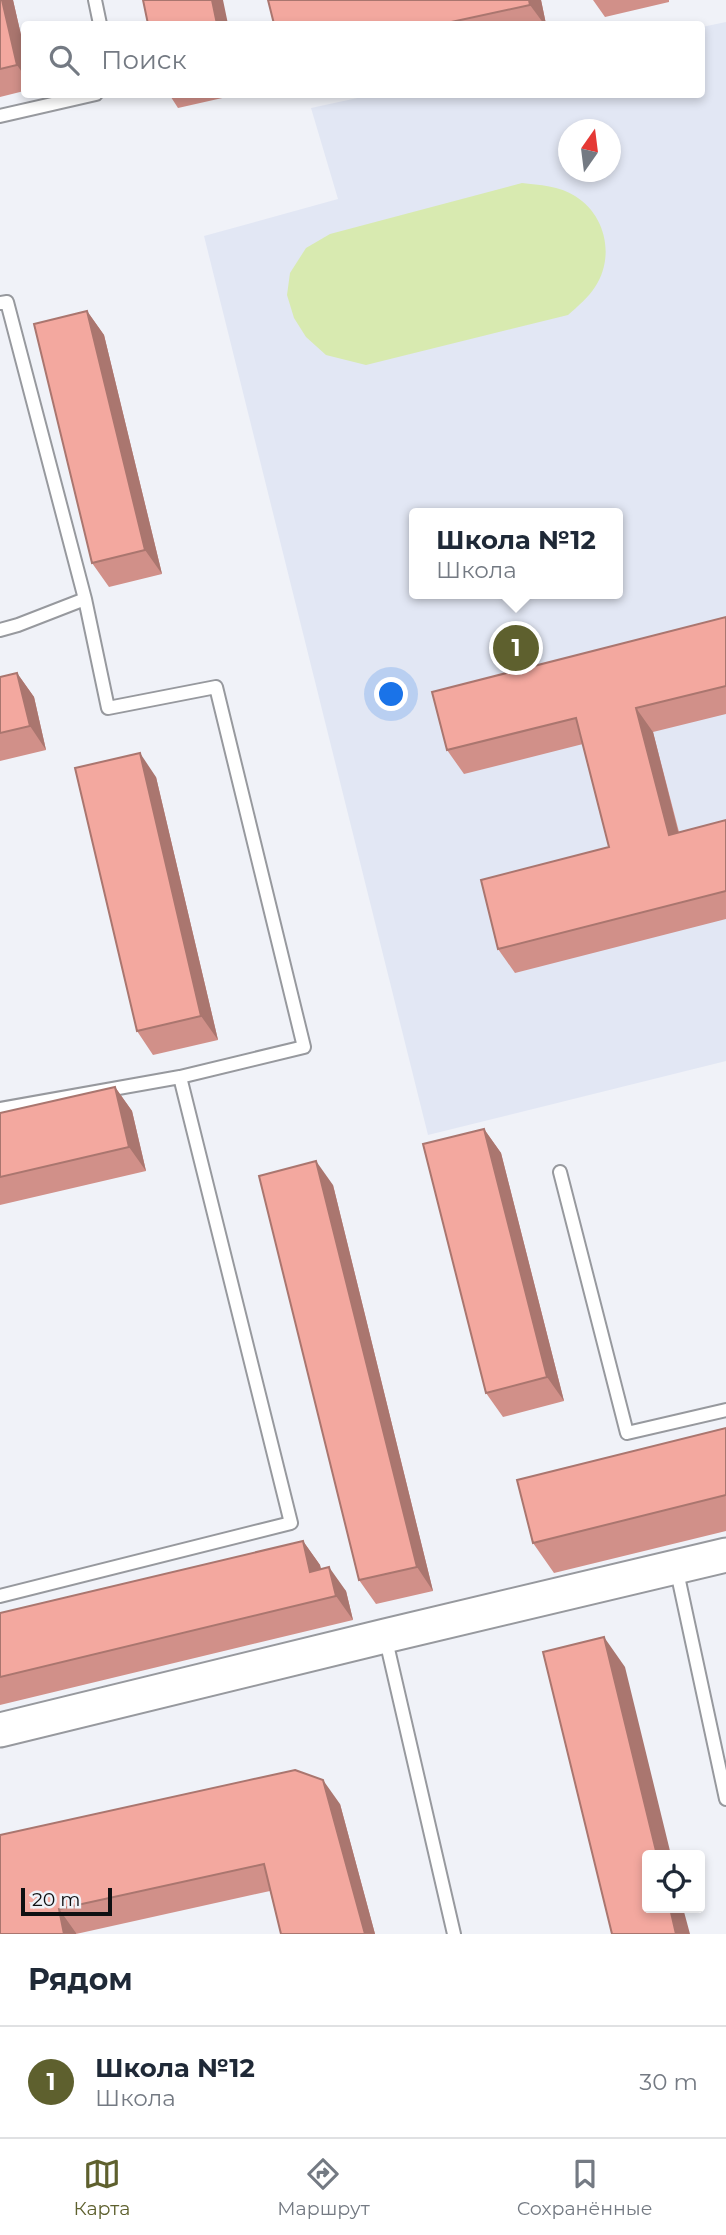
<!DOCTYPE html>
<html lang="ru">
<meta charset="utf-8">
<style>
body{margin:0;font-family:Montserrat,sans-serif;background:#f2f2f3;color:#1f2937}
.controls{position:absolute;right:21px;bottom:21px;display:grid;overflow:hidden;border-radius:7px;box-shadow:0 4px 10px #0003}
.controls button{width:63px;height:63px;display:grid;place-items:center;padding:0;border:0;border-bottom:2px solid #e0e1e3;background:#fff;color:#1f2937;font:35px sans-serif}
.compass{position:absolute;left:558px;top:119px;width:63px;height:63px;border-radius:50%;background:#fff;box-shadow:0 4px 10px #0003;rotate:14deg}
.scale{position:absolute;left:21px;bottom:18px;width:91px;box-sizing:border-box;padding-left:7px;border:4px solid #0f1012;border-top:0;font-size:19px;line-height:24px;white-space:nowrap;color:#0f1012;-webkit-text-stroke:5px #f0f2f8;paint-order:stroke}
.you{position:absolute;left:392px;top:695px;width:24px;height:24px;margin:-18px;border:5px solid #fff;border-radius:50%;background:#1a73e8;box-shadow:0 0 0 10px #1a73e833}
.badge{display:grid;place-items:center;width:46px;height:46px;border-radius:50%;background:#5e602e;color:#fff;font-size:23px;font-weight:700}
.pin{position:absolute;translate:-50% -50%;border:4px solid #fff;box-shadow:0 2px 7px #0006}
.popup{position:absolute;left:409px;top:508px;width:214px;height:91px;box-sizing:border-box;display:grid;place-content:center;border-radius:7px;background:#fff;filter:drop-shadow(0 2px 5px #0005);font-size:23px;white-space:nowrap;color:#747a83}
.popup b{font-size:26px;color:#1f2937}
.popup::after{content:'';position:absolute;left:50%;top:100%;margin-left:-14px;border:14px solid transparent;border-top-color:#fff}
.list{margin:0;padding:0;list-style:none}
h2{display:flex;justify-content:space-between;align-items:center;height:91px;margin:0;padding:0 28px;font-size:30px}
h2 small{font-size:23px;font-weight:400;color:#747a83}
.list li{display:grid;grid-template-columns:46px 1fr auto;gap:21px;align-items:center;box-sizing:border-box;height:112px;padding:0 28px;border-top:2px solid #e0e1e3}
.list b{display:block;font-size:26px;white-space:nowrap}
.list p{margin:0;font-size:23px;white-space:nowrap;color:#747a83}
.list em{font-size:23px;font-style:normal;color:#747a83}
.icon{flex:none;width:38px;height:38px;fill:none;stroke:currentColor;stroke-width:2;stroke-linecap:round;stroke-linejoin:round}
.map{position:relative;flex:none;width:726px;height:1934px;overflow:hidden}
.search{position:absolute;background:#fff;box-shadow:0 4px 10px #0003;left:21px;right:21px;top:21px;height:77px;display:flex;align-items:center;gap:18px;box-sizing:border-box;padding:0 24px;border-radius:7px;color:#747a83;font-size:26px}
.sheet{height:203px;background:#fff}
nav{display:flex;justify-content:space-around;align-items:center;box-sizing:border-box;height:98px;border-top:2px solid #e0e1e3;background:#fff;font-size:19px;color:#747a83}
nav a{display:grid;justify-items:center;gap:4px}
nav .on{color:#5e602e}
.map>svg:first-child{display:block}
</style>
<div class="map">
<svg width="726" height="1934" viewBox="0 0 726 1934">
<rect width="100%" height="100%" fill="#f0f2f8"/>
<path fill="#e2e7f4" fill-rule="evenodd" d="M726,22V1061L428,1135L204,236L338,199L311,108L376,94H702V27ZM568,130H610V172H568ZM414,513H618V594H414Z"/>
<path fill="#d8eab0" d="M522,183C539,185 560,186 575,196C606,215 615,257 595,287C588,298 578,306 568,315L366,365L326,355L306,337L294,318L287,295L290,273L306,248L330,234Z"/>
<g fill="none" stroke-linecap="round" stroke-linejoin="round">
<defs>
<path id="lane" d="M95,0L100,24
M0,116L96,94
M0,303L7,302L85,599L18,625L0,630
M0,1109L180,1077L304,1047L216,687L108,708L85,599
M560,1172L627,1433L726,1410
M676,1567L726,1799
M0,1596L291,1523L180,1077
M385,1636L454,1934"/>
<path id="secondary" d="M0,1730L385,1636L726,1555"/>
</defs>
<use href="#lane" stroke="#97999e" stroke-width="16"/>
<use href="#secondary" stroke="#97999e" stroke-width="37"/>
<use href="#lane" stroke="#fff" stroke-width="12"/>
<use href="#secondary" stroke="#fff" stroke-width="33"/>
</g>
<path fill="#d19089" d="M0,0H13L24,48V91L0,97Z
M270,0H541L546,24H274Z
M593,0H669V2L605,17Z
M169,94H240L178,108Z
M87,311L104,335L162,574L109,587L92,563Z
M726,617V714L653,732L679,832L726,820V919L515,973L498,949L609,847L583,744L464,774L447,750Z
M17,673L34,697L46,750L0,761V677Z
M156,777L218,1040L153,1055L137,1031Z
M115,1087L132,1111L146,1171L0,1205V1113Z
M484,1129L501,1153L564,1401L503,1417L486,1393Z
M333,1185L433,1591L376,1604L359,1580Z
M726,1428V1531L554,1573L533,1543Z
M303,1541L320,1565L321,1569L346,1591L353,1620L0,1705V1613Z
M340,1804L375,1934H281L270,1891L76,1934H0V1835Z"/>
<path fill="#aa766f" d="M2,0H13L24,48V75L17,65Z
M212,0H223L228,24H217Z
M529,0H541L546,24H544L530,5Z
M87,311L104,335L162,574L145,550Z
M17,673L34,697L46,750L30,726Z
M636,708L653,732L685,859L669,835Z
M140,753L156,777L218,1040L201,1016Z
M115,1087L132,1111L146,1171L129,1147Z
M484,1129L501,1153L564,1401L547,1377Z
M316,1161L333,1185L433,1591L417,1567Z
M303,1541L320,1565L327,1596L310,1572Z
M329,1567L346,1591L353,1620L336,1596Z
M604,1637L625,1667L671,1855H657Z
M323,1780L340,1804L375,1934H365Z
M670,1908H683L690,1934H676Z
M59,1909L76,1933V1934H64Z"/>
<path fill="#f3a89f" stroke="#aa766f" stroke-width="2" d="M0,0H2L17,65L0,69Z
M143,0H212L217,24H148Z
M268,0H529L530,5L442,24H274Z
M87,311L145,550L92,563L34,324Z
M726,617V686L636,708L669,835L726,820V891L498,949L481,880L609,847L576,718L447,750L432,692Z
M17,673L30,726L0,733V677Z
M140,753L201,1016L137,1031L75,768Z
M115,1087L129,1147L0,1177V1113Z
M484,1129L547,1377L486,1393L423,1144Z
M316,1161L417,1567L359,1580L259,1176Z
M726,1428V1495L533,1543L517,1480Z
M303,1541L310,1572L329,1567L336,1596L0,1677V1613Z
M604,1637L657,1855H647V1908H670L676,1934H612L543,1652Z
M295,1770L323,1780L365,1934H281L264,1864L59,1909L64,1934H0V1835Z"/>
</svg>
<div class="controls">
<button><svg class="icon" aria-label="locate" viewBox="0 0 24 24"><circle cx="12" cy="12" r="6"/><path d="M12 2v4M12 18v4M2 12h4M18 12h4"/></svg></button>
</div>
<svg class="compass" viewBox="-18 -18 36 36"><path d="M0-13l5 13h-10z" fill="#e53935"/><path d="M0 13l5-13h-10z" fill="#747a83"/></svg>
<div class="scale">20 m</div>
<div class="you"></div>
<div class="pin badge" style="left:516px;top:648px">1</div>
<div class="popup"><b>Школа №12</b>Школа</div>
<div class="search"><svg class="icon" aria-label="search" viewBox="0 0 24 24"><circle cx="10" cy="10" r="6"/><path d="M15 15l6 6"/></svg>Поиск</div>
</div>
<section class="sheet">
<h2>Рядом<small></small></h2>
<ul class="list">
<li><span class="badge">1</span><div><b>Школа №12</b><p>Школа</p></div><em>30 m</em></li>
</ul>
</section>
<nav>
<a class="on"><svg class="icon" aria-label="map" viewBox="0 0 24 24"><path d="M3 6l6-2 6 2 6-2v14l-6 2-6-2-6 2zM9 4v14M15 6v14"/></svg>Карта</a>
<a><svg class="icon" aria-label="directions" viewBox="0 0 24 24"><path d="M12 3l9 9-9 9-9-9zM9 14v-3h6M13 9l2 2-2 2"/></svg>Маршрут</a>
<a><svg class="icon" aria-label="saved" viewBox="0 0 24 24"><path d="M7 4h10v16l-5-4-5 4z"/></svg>Сохранённые</a>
</nav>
